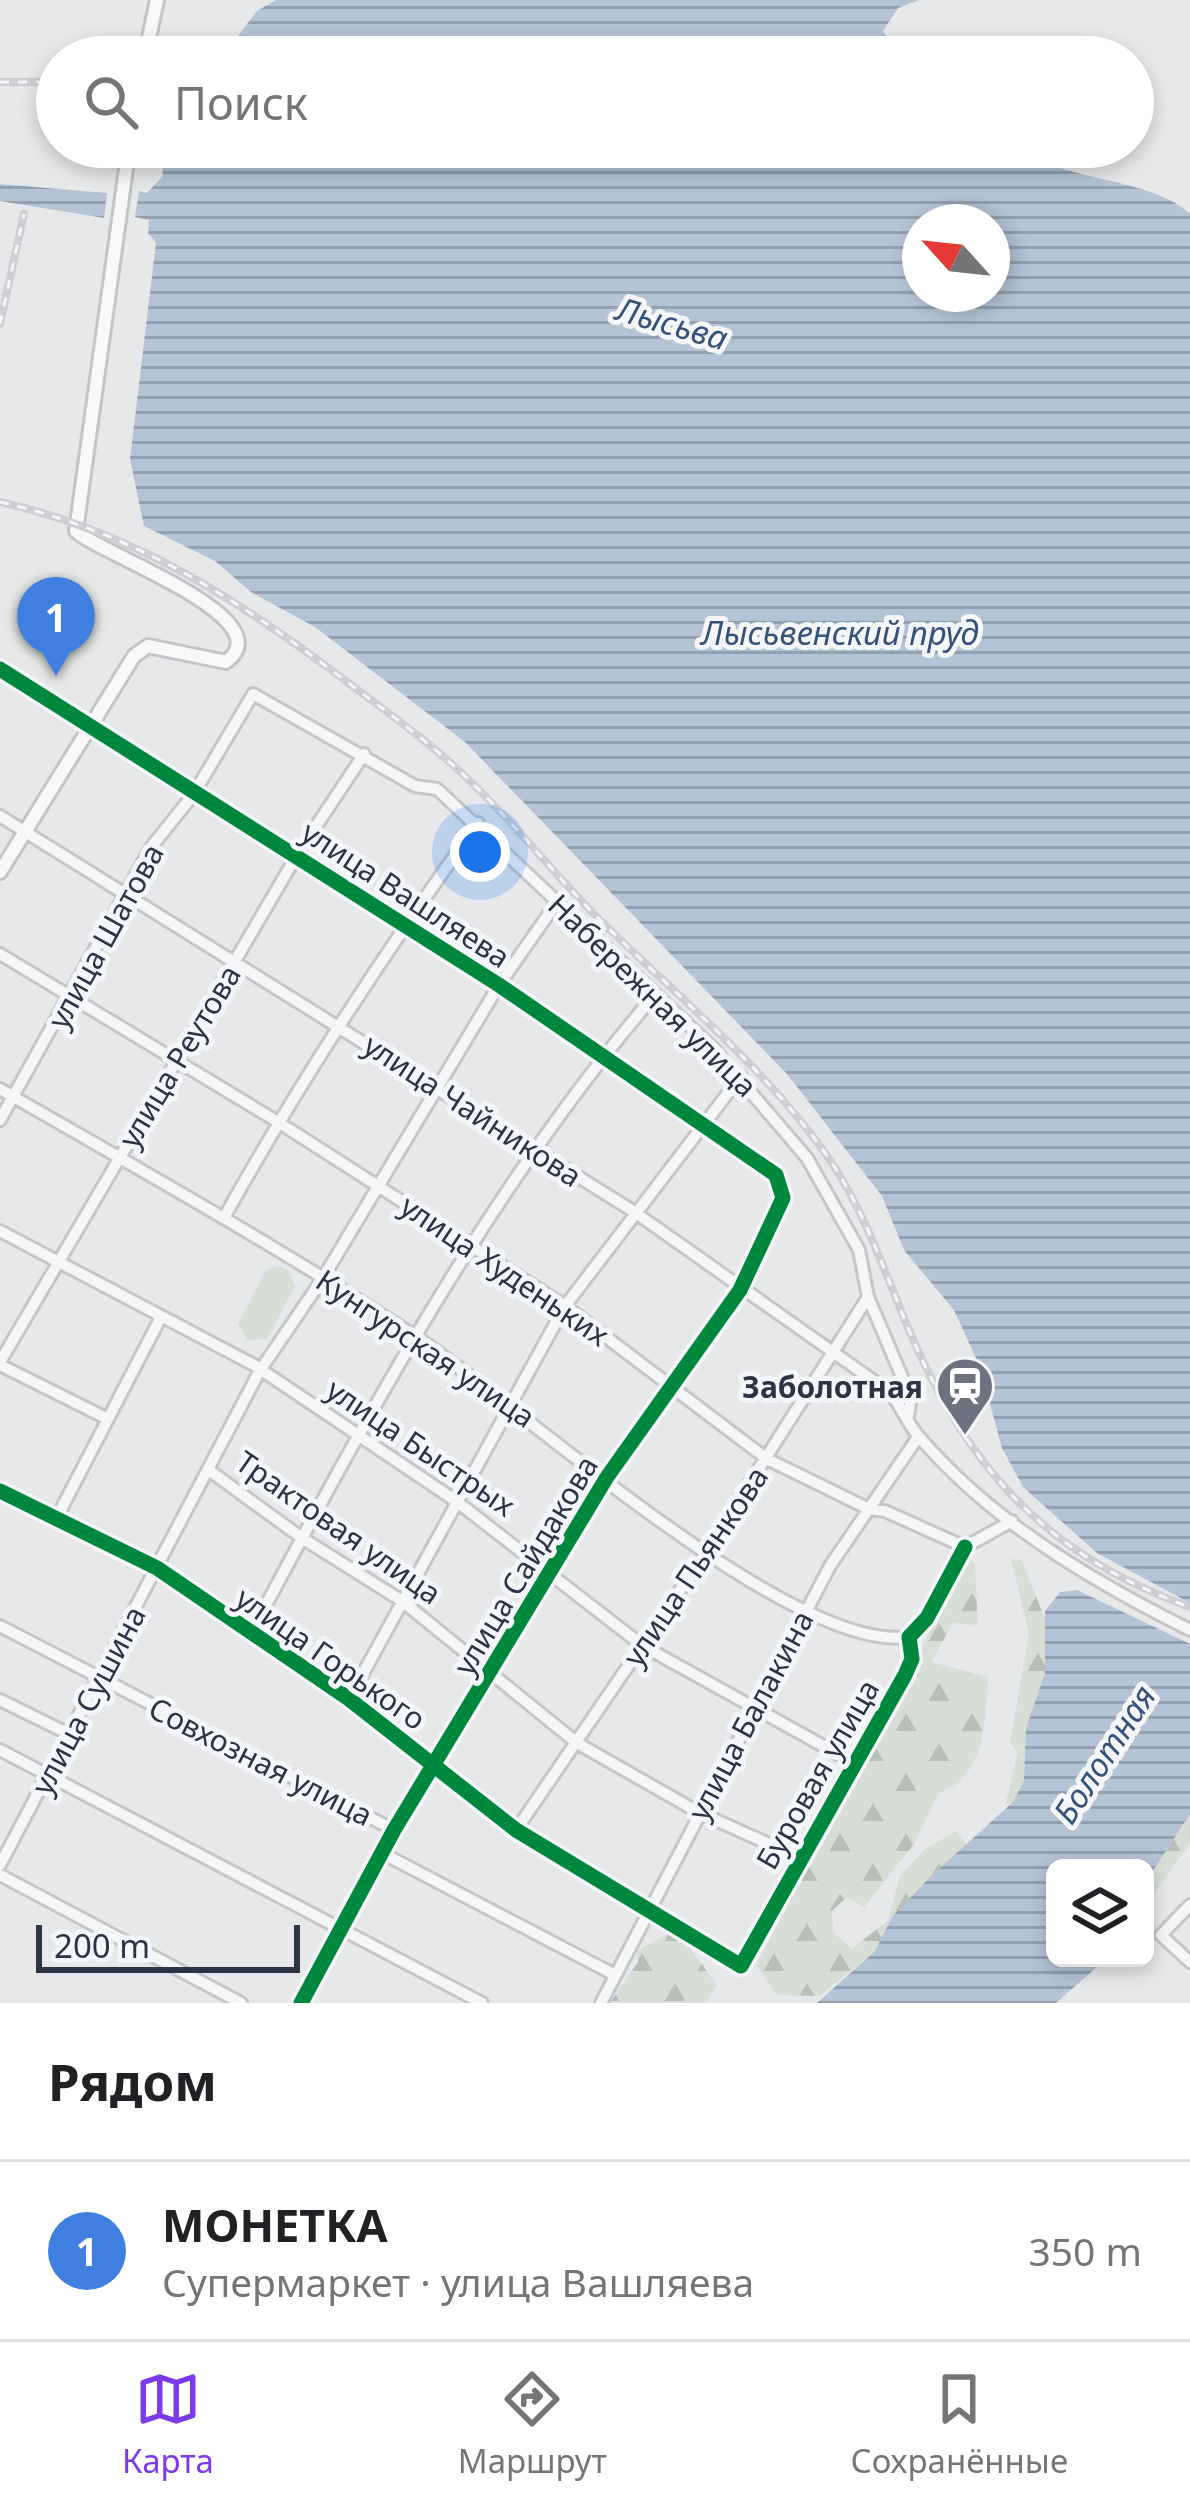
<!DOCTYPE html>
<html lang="ru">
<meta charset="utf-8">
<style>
body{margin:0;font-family:"Noto Sans",sans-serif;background:#f2f2f2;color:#202124}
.controls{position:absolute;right:36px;bottom:36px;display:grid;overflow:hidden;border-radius:18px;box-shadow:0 6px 18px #0003}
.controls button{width:108px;height:108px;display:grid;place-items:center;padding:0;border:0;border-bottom:3px solid #e0e0e0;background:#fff;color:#202124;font:60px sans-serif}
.compass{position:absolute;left:902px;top:204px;width:108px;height:108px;border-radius:50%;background:#fff;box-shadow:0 6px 18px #0003;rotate:297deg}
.scale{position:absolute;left:36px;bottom:30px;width:264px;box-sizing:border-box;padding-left:12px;border:6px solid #2b3445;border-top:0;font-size:33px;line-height:42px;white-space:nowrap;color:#2b3445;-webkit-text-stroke:9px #f4f6f9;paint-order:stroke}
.you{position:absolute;left:480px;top:852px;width:42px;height:42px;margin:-30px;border:9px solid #fff;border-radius:50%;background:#1a73e8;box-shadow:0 0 0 18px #1a73e833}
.badge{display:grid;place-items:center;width:78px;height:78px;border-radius:50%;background:#7c3aed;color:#fff;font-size:39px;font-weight:700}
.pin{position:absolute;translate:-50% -99px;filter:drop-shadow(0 3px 6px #0008)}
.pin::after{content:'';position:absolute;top:63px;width:42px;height:36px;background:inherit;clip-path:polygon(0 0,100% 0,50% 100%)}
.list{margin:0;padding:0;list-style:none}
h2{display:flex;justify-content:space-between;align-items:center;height:156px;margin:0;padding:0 48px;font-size:51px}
h2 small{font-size:39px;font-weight:400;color:#757577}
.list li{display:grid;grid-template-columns:78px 1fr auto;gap:36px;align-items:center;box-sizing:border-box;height:180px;padding:0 48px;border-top:3px solid #e0e0e0}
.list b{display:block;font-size:45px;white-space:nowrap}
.list p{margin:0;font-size:39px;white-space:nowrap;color:#757577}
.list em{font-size:39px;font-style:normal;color:#757577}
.icon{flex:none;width:66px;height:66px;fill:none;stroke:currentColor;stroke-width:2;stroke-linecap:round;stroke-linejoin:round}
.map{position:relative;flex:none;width:1190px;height:2003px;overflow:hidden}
.search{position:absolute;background:#fff;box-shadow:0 6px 18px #0003;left:36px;right:36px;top:36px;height:132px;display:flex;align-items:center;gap:30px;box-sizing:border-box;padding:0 42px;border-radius:66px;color:#757577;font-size:45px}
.sheet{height:336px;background:#fff}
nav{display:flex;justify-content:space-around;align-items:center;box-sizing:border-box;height:168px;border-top:3px solid #e0e0e0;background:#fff;font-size:33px;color:#757577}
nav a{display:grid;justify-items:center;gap:6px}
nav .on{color:#7c3aed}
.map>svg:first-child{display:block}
</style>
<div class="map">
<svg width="1190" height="2003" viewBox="0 0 1190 2003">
<defs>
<pattern id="forest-firs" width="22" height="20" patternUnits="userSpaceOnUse" patternTransform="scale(3)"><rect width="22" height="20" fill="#d6ded6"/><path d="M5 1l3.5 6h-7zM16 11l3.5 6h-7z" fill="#b8bfb9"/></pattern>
<pattern id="water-rules" width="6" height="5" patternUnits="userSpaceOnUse" patternTransform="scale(3)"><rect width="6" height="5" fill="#b4c4d5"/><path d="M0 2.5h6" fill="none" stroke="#93a0af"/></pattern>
</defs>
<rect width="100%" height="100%" fill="#e6e8ea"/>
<path fill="url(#forest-firs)" d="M968,1559L975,1563L978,1625L953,1623L931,1662L988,1677C984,1725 988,1772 938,1794L914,1844L864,1907L847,1897L832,1911L833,1932L852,1949L888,1920L900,1876L924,1850L956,1831L968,1847L892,1917L875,1951L820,1996L777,1995L756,1965Z
M1011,1559L1022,1560L1049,1630L1045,1673L1026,1728L1024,1781L1013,1803H1006L1018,1752L1010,1743L1029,1634Z
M1190,1814V1843L1150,1899L1156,1930L1145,1934V1883Z
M668,1934L688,1945L717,1985L706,2003H610L638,1962L637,1951Z"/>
<path fill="#d6ded6" d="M277,1266L288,1270L295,1286L267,1339L248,1340L238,1324L266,1270Z"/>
<path fill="url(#water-rules)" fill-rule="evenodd" d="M276,0H919L898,8L883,31L900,57H222L257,11Z
M161,147H1016C1066,183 1151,177 1190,214V1603L1097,1553L1023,1487L1002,1448L980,1367L954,1310L904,1250L882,1196L787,1074L465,742L315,627L251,592L215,561L144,526L130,459L156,243L148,233L149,220L135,217L139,191L147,193L163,176ZM992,222V294H920V222Z
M0,184L107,193L104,218L0,201Z
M1077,1590L1190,1644V1814L1145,1883V1868H1055V1958H1107L1056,2003H817L875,1951L892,1917L928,1879L1013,1802L1024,1781L1026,1728L1045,1673V1611L1060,1592Z"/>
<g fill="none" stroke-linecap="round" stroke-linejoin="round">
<defs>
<path id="minor" d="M0,669L499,985L776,1175L783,1198L740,1290L607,1477L394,1830L301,2003
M0,816L633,1211L891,1393C902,1408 909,1427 921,1439C994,1523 1092,1581 1190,1630
M0,954L278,1122L565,1306L767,1459L869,1509L885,1511L965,1547L1012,1521
M0,1089C140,1170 281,1248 416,1337C522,1407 791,1654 909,1637
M0,1120L152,846L193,795L253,694L415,786L437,789L713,1048L807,1158L859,1250L868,1297L911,1398L908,1416
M226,1214C302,1078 387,949 478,823
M0,1231L254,1365L456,1501L643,1646L854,1763
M0,1362L297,855L364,754
M0,1365L106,1418
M210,1471L302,1538L402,1601L577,1743L698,1812L800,1858
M0,1491L157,1568L349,1699L516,1830L741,1966L905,1675L912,1659L909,1637L927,1618L965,1547
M56,1519L161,1317
M0,1626L394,1830
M251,1633C368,1414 491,1186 653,997
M349,1699L565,1306L741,1076
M0,1700L71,1735
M0,1750L482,2003
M516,1830L704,1555L868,1297
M382,1853L615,1975
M0,1865L259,1372L323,1278L499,985L557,902
M0,1875L241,2003
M1190,1905L1161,1935L1190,1962
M601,2003L830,1566L918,1437"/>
<path id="major" d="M145,57L157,0
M0,872L134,656L148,646L226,662C286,618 97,553 76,531L129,147"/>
</defs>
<use href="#minor" stroke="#c4c6c8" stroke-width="16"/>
<use href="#major" stroke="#c2c5c8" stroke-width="18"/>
<use href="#minor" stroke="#f5f6f7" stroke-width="10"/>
<use href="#major" stroke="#f8f8f8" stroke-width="12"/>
<defs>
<path id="rail" d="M0,82H57
M0,324L24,214
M0,502C133,532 234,597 342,678C385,711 430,742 469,780C515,824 554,874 599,919C678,997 766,1068 830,1160C864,1211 883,1267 906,1323C964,1464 1044,1555 1190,1607"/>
</defs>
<use href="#rail" stroke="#cecfd2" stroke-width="8"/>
<use href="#rail" stroke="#f4f6f9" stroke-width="3" stroke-dasharray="9" stroke-linecap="butt"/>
<defs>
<path id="cycleway" d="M0,669L499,985L776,1175L783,1198L740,1290L607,1477L394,1830L301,2003
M0,1491L157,1568L349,1699L516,1830L741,1966L905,1675L912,1659L909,1637L927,1618L965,1547"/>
</defs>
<use href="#cycleway" stroke="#f4f6f9" stroke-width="22"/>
<use href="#cycleway" stroke="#00873e" stroke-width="15"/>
</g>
<defs>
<symbol id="station-pin" viewBox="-11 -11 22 30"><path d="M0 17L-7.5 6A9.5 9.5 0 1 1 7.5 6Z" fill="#6c737f" stroke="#f4f6f9"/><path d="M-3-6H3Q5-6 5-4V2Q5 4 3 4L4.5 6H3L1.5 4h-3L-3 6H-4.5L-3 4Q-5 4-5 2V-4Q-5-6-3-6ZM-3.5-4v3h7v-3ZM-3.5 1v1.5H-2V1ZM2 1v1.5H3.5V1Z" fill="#fff"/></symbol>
</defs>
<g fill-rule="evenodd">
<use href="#station-pin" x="932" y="1353" width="66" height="90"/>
</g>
<g text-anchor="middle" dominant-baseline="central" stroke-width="10" stroke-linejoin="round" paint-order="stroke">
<g font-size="30" fill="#2b3445" stroke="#f4f6f9">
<text transform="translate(406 894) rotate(33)">улица Вашляева</text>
<text transform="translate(105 936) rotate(-61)">улица Шатова</text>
<text transform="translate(653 995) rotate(44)">Набережная улица</text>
<text transform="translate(179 1056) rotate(-59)">улица Реутова</text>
<text transform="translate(473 1110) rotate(33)">улица Чайникова</text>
<text transform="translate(505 1270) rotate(34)">улица Худеньких</text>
<text transform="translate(426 1348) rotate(34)">Кунгурская улица</text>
<text transform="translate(421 1447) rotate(34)">улица Быстрых</text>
<text transform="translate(339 1527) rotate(35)">Трактовая улица</text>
<text transform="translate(525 1565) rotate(-59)">улица Сайдакова</text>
<text transform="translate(695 1566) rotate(-56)">улица Пьянкова</text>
<text transform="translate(331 1658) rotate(35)">улица Горького</text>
<text transform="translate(88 1700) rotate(-62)">улица Сушина</text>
<text transform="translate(750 1715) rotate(-62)">улица Балакина</text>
<text transform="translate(261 1761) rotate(27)">Совхозная улица</text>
<text transform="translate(817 1774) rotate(-60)">Буровая улица</text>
</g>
<g font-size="30" font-weight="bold" fill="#2b3445" stroke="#f4f6f9" text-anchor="end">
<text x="923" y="1386">Заболотная</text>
</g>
<g font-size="33" font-style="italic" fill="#34527a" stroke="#f4f6f9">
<text transform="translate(672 323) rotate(16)">Лысьва</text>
<text x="840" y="632">Лысьвенский пруд</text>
<text transform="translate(1104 1754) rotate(-57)">Болотная</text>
</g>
</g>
</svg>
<div class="controls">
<button><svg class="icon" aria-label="layers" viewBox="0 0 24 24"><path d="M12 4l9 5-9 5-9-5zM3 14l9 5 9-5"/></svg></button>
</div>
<svg class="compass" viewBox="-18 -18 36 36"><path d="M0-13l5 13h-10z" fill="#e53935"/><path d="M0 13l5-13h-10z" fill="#757577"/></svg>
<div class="scale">200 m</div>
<div class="you"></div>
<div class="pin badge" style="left:56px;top:676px;background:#3f7fe0">1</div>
<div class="search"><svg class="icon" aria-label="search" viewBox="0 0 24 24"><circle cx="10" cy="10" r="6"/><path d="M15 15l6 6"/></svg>Поиск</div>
</div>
<section class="sheet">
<h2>Рядом<small></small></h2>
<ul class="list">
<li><span class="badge" style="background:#3f7fe0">1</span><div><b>МОНЕТКА</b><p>Супермаркет · улица Вашляева</p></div><em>350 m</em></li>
</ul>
</section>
<nav>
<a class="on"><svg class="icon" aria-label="map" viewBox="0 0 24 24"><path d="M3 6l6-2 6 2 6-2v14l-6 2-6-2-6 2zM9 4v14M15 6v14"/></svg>Карта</a>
<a><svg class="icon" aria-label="directions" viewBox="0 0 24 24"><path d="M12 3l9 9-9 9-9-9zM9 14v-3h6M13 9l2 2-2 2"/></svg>Маршрут</a>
<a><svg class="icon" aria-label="saved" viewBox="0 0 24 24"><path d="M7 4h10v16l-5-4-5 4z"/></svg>Сохранённые</a>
</nav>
